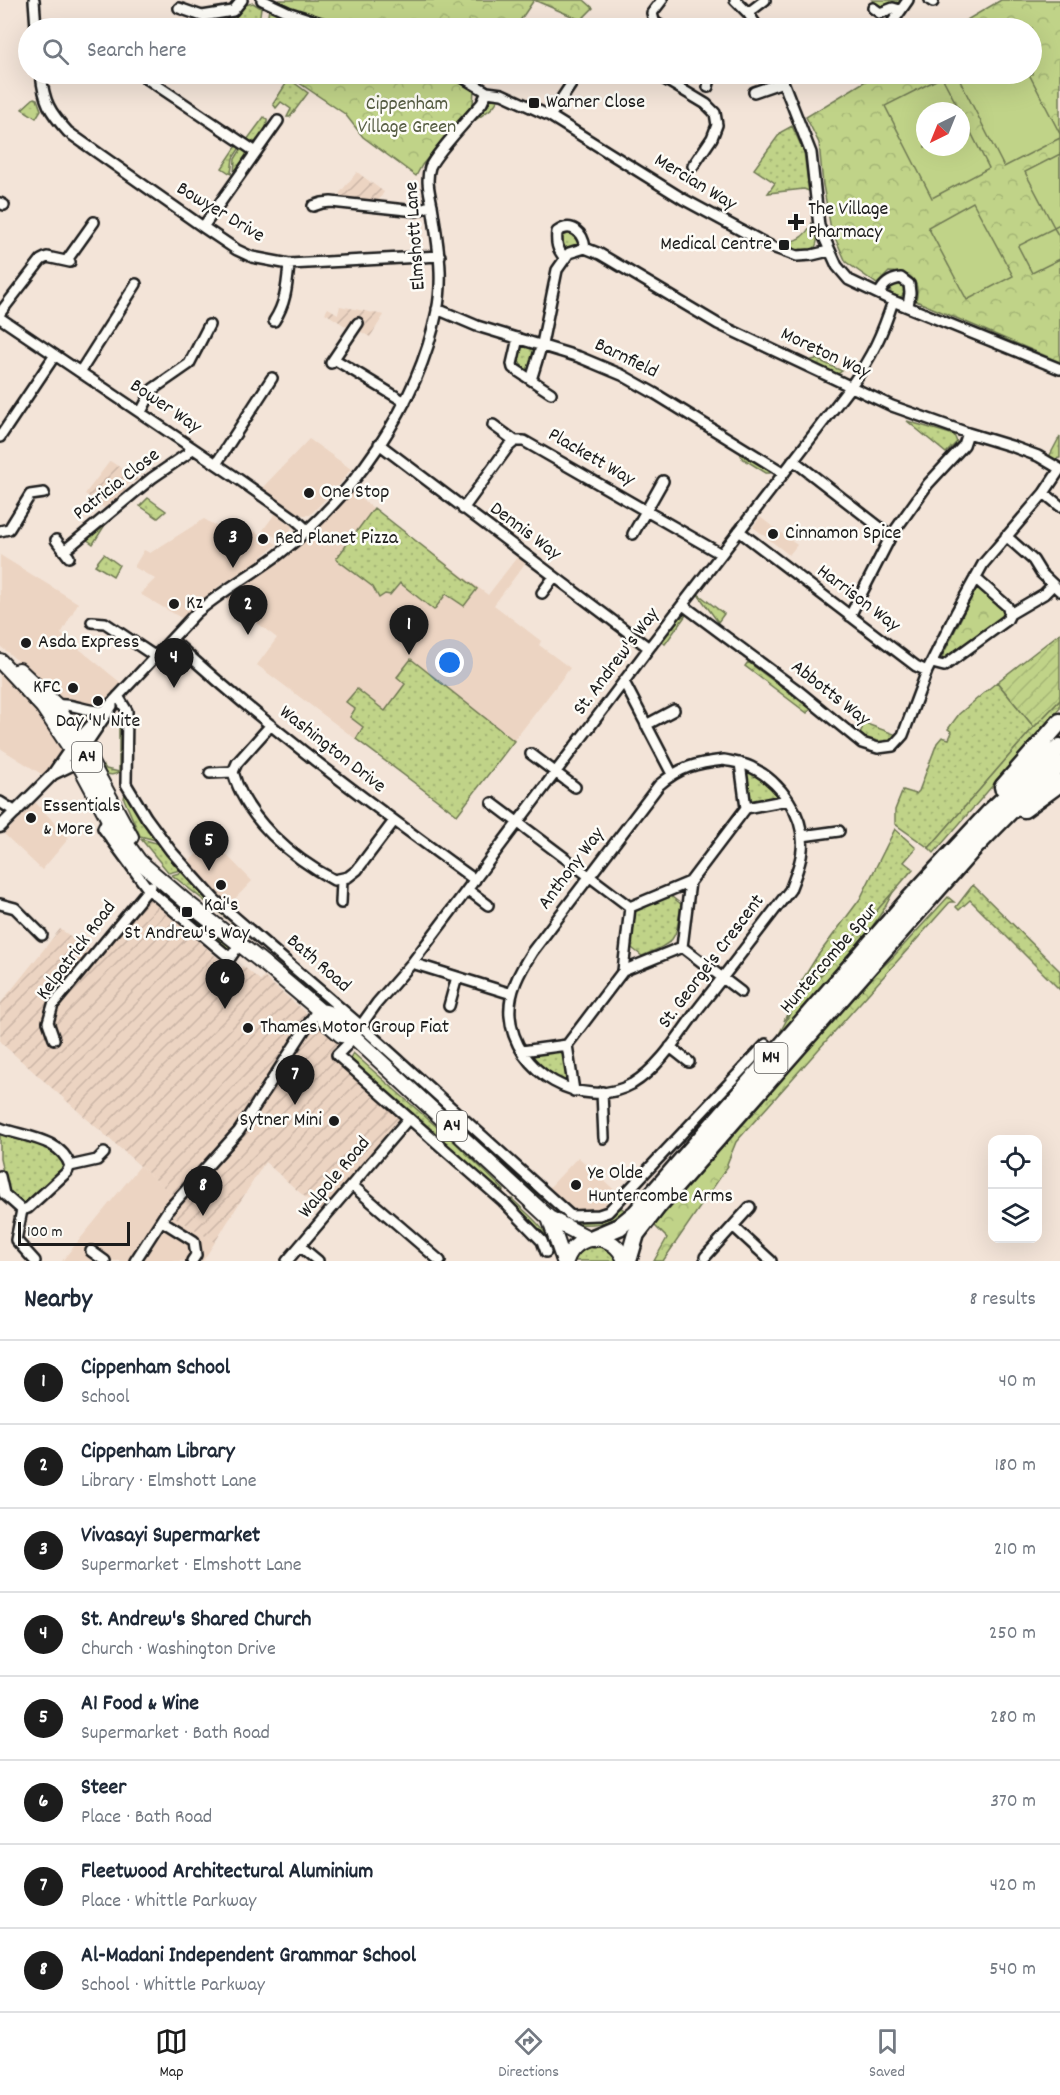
<!DOCTYPE html>
<meta charset="utf-8">
<style>
body{margin:0;font-family:Dekko,sans-serif;background:#f6f6f7;color:#1f2937}
.controls{position:absolute;right:18px;bottom:18px;display:grid;overflow:hidden;border-radius:12px;box-shadow:0 6px 24px #0002}
.controls button{width:54px;height:54px;display:grid;place-items:center;padding:0;border:0;border-bottom:2px solid #e0e1e3;background:#fff;color:#1f2937;font:30px sans-serif}
.compass{position:absolute;left:916px;top:102px;width:54px;height:54px;border-radius:50%;background:#fff;box-shadow:0 6px 24px #0002;rotate:223deg}
.scale{position:absolute;left:18px;bottom:15px;width:112px;box-sizing:border-box;padding-left:6px;border:3px solid #1c1c1c;border-top:0;font-size:16px;line-height:21px;white-space:nowrap;color:#1c1c1c;-webkit-text-stroke:4px #fdfcf7;paint-order:stroke}
.you{position:absolute;left:450px;top:663px;width:21px;height:21px;margin:-15px;border:4px solid #fff;border-radius:50%;background:#1a73e8;box-shadow:0 0 0 9px #1a73e833}
.badge{display:grid;place-items:center;width:39px;height:39px;border-radius:50%;background:#1c1c1c;color:#fff;font-size:20px;font-weight:700}
.pin{position:absolute;translate:-50% -50px;filter:drop-shadow(0 2px 3px #0008)}
.pin::after{content:'';position:absolute;top:32px;width:21px;height:18px;background:inherit;clip-path:polygon(0 0,100% 0,50% 100%)}
.list{margin:0;padding:0;list-style:none}
h2{display:flex;justify-content:space-between;align-items:center;height:78px;margin:0;padding:0 24px;font-size:26px}
h2 small{font-size:20px;font-weight:400;color:#747a83}
.list li{display:grid;grid-template-columns:39px 1fr auto;gap:18px;align-items:center;box-sizing:border-box;height:84px;padding:0 24px;border-top:2px solid #e0e1e3}
.list b{display:block;font-size:22px;white-space:nowrap}
.list p{margin:0;font-size:20px;white-space:nowrap;color:#747a83}
.list em{font-size:20px;font-style:normal;color:#747a83}
.icon{flex:none;width:33px;height:33px;fill:none;stroke:currentColor;stroke-width:2;stroke-linecap:round;stroke-linejoin:round}
.map{position:relative;flex:none;width:1060px;height:1261px;overflow:hidden}
.search{position:absolute;background:#fff;box-shadow:0 6px 24px #0002;left:18px;right:18px;top:18px;height:66px;display:flex;align-items:center;gap:15px;box-sizing:border-box;padding:0 21px;border-radius:33px;color:#747a83;font-size:22px}
.sheet{height:750px;background:#fff}
nav{display:flex;justify-content:space-around;align-items:center;box-sizing:border-box;height:84px;border-top:2px solid #e0e1e3;background:#fff;font-size:16px;color:#747a83}
nav a{display:grid;justify-items:center;gap:3px}
nav .on{color:#1c1c1c}
.map>svg:first-child{display:block}
</style>
<div class="map">
<svg width="1060" height="1261" viewBox="0 0 1060 1261">
<defs>
<pattern id="industrial-furrows" width="10" height="10" patternUnits="userSpaceOnUse" patternTransform="scale(1.5)"><rect width="10" height="10" fill="#ecd4c2"/><path d="M-1 1l2-2M0 10L10 0M9 11l2-2" fill="none" stroke="#cab5a6"/></pattern>
<pattern id="grass-dots" width="8" height="8" patternUnits="userSpaceOnUse" patternTransform="scale(1.5)"><rect width="8" height="8" fill="#c0d388"/><path d="M2 2h.1M6 6h.1" fill="none" stroke="#a4b575" stroke-width="1.8" stroke-linecap="round"/></pattern>
<pattern id="forest-crowns" width="20" height="18" patternUnits="userSpaceOnUse" patternTransform="scale(1.5)"><rect width="20" height="18" fill="#c0d388"/><path d="M2 6a3 3 0 1 1 6 0M12 15a3 3 0 1 1 6 0" fill="none" stroke="#a4b575"/></pattern>
<pattern id="garden-furrows" width="10" height="10" patternUnits="userSpaceOnUse" patternTransform="scale(1.5)"><rect width="10" height="10" fill="#c0d388"/><path d="M-1 1l2-2M0 10L10 0M9 11l2-2" fill="none" stroke="#a4b575"/></pattern>
</defs>
<rect width="100%" height="100%" fill="#f3e4d8"/>
<filter id="ink" filterUnits="userSpaceOnUse"><feTurbulence type="fractalNoise" baseFrequency=".0167" numOctaves="2"/><feDisplacementMap in="SourceGraphic" scale="12" xChannelSelector="R" yChannelSelector="G"/><feConvolveMatrix kernelMatrix="1 2 1 2 8 2 1 2 1" color-interpolation-filters="sRGB"/></filter>
<g filter="url(#ink)">
<path fill="#ecd4c2" d="M309,439L351,469L339,485L310,515H299L262,488Z
M351,491L488,595L518,556V553L529,562H526L494,605L541,641L539,645L570,668L457,815L257,665L277,638L224,598L292,550Z
M277,511L276,514L292,526L290,533L281,540L263,530Z
M760,517L797,545L789,555L753,527Z
M204,519L242,542L252,530L277,544L256,562L218,587L183,619L140,594L155,579L134,567L144,550L150,553Z
M0,555L78,603L61,634L121,683L99,707L81,705L73,700H64L0,646Z
M0,672L34,704L62,746L60,756L43,775L0,748Z
M35,802L69,838L42,870L4,834Z
M212,840L252,881L228,906L188,865V862Z
M578,1157L620,1195L605,1210L574,1212L549,1188Z
M140,1166L184,1204L174,1216L215,1242L203,1261H62Z"/>
<path fill="url(#industrial-furrows)" d="M357,172L384,192L379,200L344,198L339,194Z
M340,306L384,315L370,337L354,328L347,327L325,313L328,308L338,314Z
M110,461L141,481H131L125,488L126,493L106,509L85,494Z
M147,898H155L202,944L236,974L243,966L261,981L264,977L342,1043L330,1056L403,1114L321,1211L265,1162L215,1242L173,1216L183,1204L0,1042V1004L60,929L99,956Z"/>
<path fill="url(#grass-dots)" stroke="#6e7852" stroke-width="1.5" d="M253,3L261,8L258,28H238L232,19L245,5Z
M289,79L308,93L290,117H287L291,109L281,102L276,108L273,104Z
M499,96C495,112 477,115 467,128L491,97Z
M34,98L37,99L41,110L36,118L22,109Z
M264,117L267,119C268,127 261,137 256,142L247,140Z
M792,126L804,152L809,191L804,189L768,193L775,183L754,169L781,132Z
M238,144L241,146L233,158L231,174L222,168Z
M243,146L247,151L246,155L234,175L235,159Z
M814,220C815,226 818,235 817,241C815,261 788,247 778,243C797,242 805,238 814,220Z
M566,232L580,240L578,245L565,249L561,245L560,236Z
M890 291a7 7 0 1 1 14 0a7 7 0 1 1-14 0Z
M521,343L538,347L529,371L523,367L517,359Z
M816,359L842,371L836,375L807,361Z
M907,421L954,435L957,442L946,453Z
M1060,436V458L1055,459L1049,457Z
M739,448L772,470L770,473H766L742,458Z
M148,498L166,511L158,518L140,506Z
M374,508L477,589L464,606L446,594L434,610L400,583L390,595L385,594L379,598L373,587L336,559Z
M108,520L93,544L86,539Z
M104,554L119,565L113,576L95,565Z
M697,593L724,614L718,622Z
M686,615L665,644L662,641L679,618Z
M411,659L514,741L457,815L356,739L363,727L350,717L355,709L346,702L357,689L385,711L405,684L397,677Z
M748,662L811,709L807,713L745,666Z
M997,682L1034,727L929,848L895,824V810L903,790L916,794L919,791L937,743L942,737L949,739L952,732L948,729L959,714Z
M119,720L123,724L124,770C117,773 113,777 105,773L103,765L106,769L119,772V726L114,724Z
M864,723L897,735L898,737C884,746 873,745 860,734Z
M745,768L757,773L782,795L779,798L749,803Z
M126,787L160,841L140,836L124,799Z
M895,829L916,848L904,862L913,869L795,1006L784,1021L801,982L816,958L860,899Z
M141,839L164,845L163,847L179,867L184,869L169,873Z
M186,871V874L288,967L172,875Z
M973,885L1060,971V990L970,900L959,910L956,907Z
M668,894L681,904C675,942 678,940 642,956L628,945C633,906 632,909 668,894Z
M187,912L230,947L229,949L185,914Z
M563,1047L568,1080V1083L565,1084L539,1067L529,1056L532,1050Z
M353,1053L437,1127L438,1135L350,1058Z
M446,1106L540,1191L538,1196L455,1117Z
M443,1131L504,1190L501,1193L444,1141Z
M2,1132L54,1148L65,1161L64,1169L27,1204L20,1205L8,1193L0,1159V1134Z
M512,1199C526,1213 554,1233 552,1254L544,1238L509,1201Z
M548,1203H552L570,1219L617,1205L626,1211C609,1225 593,1225 572,1224Z
M606,1244L621,1261H572L582,1247Z"/>
<path fill="url(#forest-crowns)" stroke="#6e7852" stroke-width="1.5" fill-rule="evenodd" d="M279,0H584L593,8L581,20L534,0L515,28H266L269,9Z
M872,0H903L899,6L880,7Z
M1001,0H1060V362L916,301C921,279 910,272 889,272L877,284L846,262L831,229L823,185L819,143L806,117L877,74H1032V28H953ZM925,111H961V147H925Z
M286,74H449L471,85L474,89L473,104L422,165L416,176L363,137L345,114Z
M979,588L1003,609L1004,615L947,660L942,657L975,590Z
M1060,700V708L934,853L929,848L1034,727Z
M893,892L884,909L870,930L778,1036L794,1006Z
M948,897L954,902H950L736,1142L727,1164L728,1166L663,1261H654L667,1238L654,1225L861,988L892,958Z"/>
<path fill="url(#garden-furrows)" stroke="#6e7852" stroke-width="1.5" d="M1060,633V700L1034,727L997,682Z"/>
<path fill="#c0d388" stroke="#6e7852" stroke-width="1.5" d="M960,74H1029L1060,134V138L1004,167L957,75Z
M942,77L960,111H925V147H961V113L989,168L932,198L885,106Z
M1060,154V224L1054,227L1025,172Z
M973,202L1013,276L967,300L928,227Z
M1054,228L1060,238V259L1032,273L1018,246Z"/>
<g fill="none" stroke-linecap="round" stroke-linejoin="round">
<defs>
<path id="minor" d="M34,0L36,28
M262,0L290,13L336,28
M662,0L652,13L654,21L663,28
M735,0L748,13L758,28
M930,0L933,2
M179,8L202,16L233,11L242,0
M873,8L880,13L893,8L900,10
M748,13L765,0
M898,28L892,23L908,0
M41,74C44,102 49,111 68,132L203,227L237,250L252,257L289,264L440,256
M140,74L256,152
M457,74L487,92
M656,74L706,104L715,113L717,125L712,138L693,166
M780,74L811,153L819,226L837,266L849,280L893,301L1060,369
M708,87L711,74
M487,92L502,94L550,116L683,199L772,247L797,256L812,255L829,251
M754,92L783,82
M550,116L578,74
M0,203L4,205
M313,206L322,203L331,202L416,211L432,205
M203,227L278,121
M564,257C557,249 556,243 557,232C572,221 583,233 585,248
M67,260L94,222
M879,294C884,284 889,280 901,278L909,284L910,293L908,306
M437,309L477,326L579,357L622,375L654,393L784,473
M0,313L41,260L47,257L70,262
M0,318L234,476L295,519L307,530
M274,321C286,303 287,285 289,264
M518,338L512,364L513,368L551,393
M334,359L405,402
M331,363L358,323
M80,372L136,284
M531,380L542,344L557,270L569,253L585,248L600,254L718,324L892,406L968,433L1011,446L1038,456L1060,469
M141,412L153,389L189,364L209,325
M493,425L515,441
M0,437L55,355
M379,444L649,648
M793,460L891,536
M216,464L272,378
M1044,493L1060,506
M463,509L508,447L515,441H524L721,554
M0,531L9,529L30,495L44,493
M739,531L916,666L927,671
M633,534L663,481
M1006,536L1033,560L1041,573L1060,591
M56,540L69,557
M64,551L152,478L187,454L192,448
M542,593L554,577
M683,605L796,689L862,743L878,748L893,746L903,735L927,671L956,613L983,564L1044,493L1060,469
M1010,614L1044,594L1050,588
M850,616L891,536L928,484L964,445L968,433
M92,622L105,623L156,657
M172,640C267,728 371,804 475,880
M932,663L944,666L1007,620L1010,614L1007,606L975,578
M624,682L672,774
M118,696L127,711L126,784L146,817L171,851L215,900L360,1025L571,1216L599,1215L608,1212L766,1044
M56,705C75,703 85,712 102,711
M271,725L237,763L233,772C246,819 292,858 334,880L348,877L357,870L394,821
M646,725L674,710
M78,739L196,613C222,591 251,575 278,555C353,497 418,405 437,311C444,278 438,245 433,212C431,196 425,183 430,167C435,154 471,116 482,103L487,92
M83,749L112,706
M531,754L575,787
M724,760C733,762 743,763 751,767C780,781 806,816 802,850C801,864 795,876 790,890C759,930 729,970 698,1009C679,1035 660,1067 632,1084C582,1112 514,1072 510,1016C508,992 520,971 532,952L659,785C680,767 696,763 724,760Z
M740,763L746,808
M210,773L233,772
M0,802L16,812
M492,803L630,907
M746,808L788,800
M108,818L103,828L148,889L230,958L239,945
M802,836L839,831
M690,882L682,947L623,971L630,907Z
M690,882L746,808
M468,890L488,905
M341,903L342,880
M0,904L15,908L42,935
M682,947L741,992
M412,963L512,994
M449,1006L457,977
M54,1039L48,1022L53,1005L151,886
M567,1045L623,971
M567,1045L574,1091
M670,1047L689,1062
M522,1051L567,1045
M602,1092L604,1138
M0,1128C24,1137 61,1138 70,1166L67,1172L28,1208L22,1210L4,1194L0,1176
M70,1166L97,1160L104,1153
M353,1186L440,1261
M22,1210L16,1240L35,1261
M162,1221L194,1241L196,1255L192,1261
M733,1226L771,1261
M300,1246L318,1261
M91,1251L105,1261
M546,1252L542,1241L503,1201L337,1055L347,1045L377,1003L412,963L649,648L851,386C872,356 882,335 893,301
M705,1257L750,1207
M135,1261L168,1210L239,1131L318,1009
M287,1261L409,1118"/>
<path id="tertiary" d="M53,774L78,762L80,757
M0,827L53,774L73,745"/>
<path id="primary" d="M0,661L43,707L71,749L108,818L139,861L184,900L266,965L318,1009L324,1020L341,1035L353,1036
M19,670L56,705L78,739L131,837
M320,1011C336,1013 344,1023 353,1036L549,1218L564,1261
M549,1218L588,1238
M566,1261C576,1231 615,1231 625,1261"/>
<path id="motorway" d="M1003,787L1060,722
M1024,809L1060,783
M593,1238L619,1227L636,1213L906,903L992,810L1060,747
M628,1261L636,1234L657,1207L971,851L1024,797L1060,764"/>
</defs>
<use href="#minor" stroke="#1c1c1c" stroke-width="14"/>
<use href="#tertiary" stroke="#1c1c1c" stroke-width="15"/>
<use href="#primary" stroke="#1c1c1c" stroke-width="18"/>
<use href="#motorway" stroke="#1c1c1c" stroke-width="21"/>
<use href="#minor" stroke="#fdfcf7" stroke-width="9"/>
<use href="#tertiary" stroke="#fdfcf7" stroke-width="10"/>
<use href="#primary" stroke="#fdfcf7" stroke-width="14"/>
<use href="#motorway" stroke="#fdfcf7" stroke-width="16"/>
</g>
</g>
<g fill="#1c1c1c" stroke="#fdfcf7" stroke-width="2">
<rect x="528" y="97" width="12" height="12" rx="3"/>
<path d="M793 213h6v6h6v6h-6v6h-6v-6h-6v-6h6z"/>
<rect x="778" y="239" width="12" height="12" rx="3"/>
<circle cx="309" cy="493" r="6"/>
<circle cx="773" cy="534" r="6"/>
<circle cx="263" cy="539" r="6"/>
<circle cx="174" cy="604" r="6"/>
<circle cx="26" cy="643" r="6"/>
<circle cx="73" cy="688" r="6"/>
<circle cx="98" cy="701" r="6"/>
<circle cx="31" cy="818" r="6"/>
<circle cx="221" cy="885" r="6"/>
<rect x="181" y="906" width="12" height="12" rx="3"/>
<circle cx="248" cy="1028" r="6"/>
<circle cx="334" cy="1121" r="6"/>
<circle cx="576" cy="1185" r="6"/>
</g>
<g text-anchor="middle" dominant-baseline="central" stroke-width="5" stroke-linejoin="round" paint-order="stroke">
<g fill="#fdfcf7" stroke="#605f5e" stroke-width="1.5">
<rect x="72" y="742" width="30" height="30" rx="4.5"/>
<rect x="754.5" y="1043" width="33" height="30" rx="4.5"/>
<rect x="437" y="1111" width="30" height="30" rx="4.5"/>
</g>
<g font-size="18" font-weight="bold" fill="#1c1c1c">
<text x="87" y="757">A4</text>
<text x="771" y="1058">M4</text>
<text x="452" y="1126">A4</text>
</g>
<g font-size="20" fill="#1c1c1c" stroke="#fdfcf7" text-anchor="start">
<text x="546" y="103">Warner Close</text>
<text x="808" y="210">The Village<tspan x="808" dy="23">Pharmacy</tspan></text>
<text x="772" y="245" text-anchor="end">Medical Centre</text>
<text x="321" y="493">One Stop</text>
<text x="785" y="534">Cinnamon Spice</text>
<text x="275" y="539">Red Planet Pizza</text>
<text x="186" y="604">Kz</text>
<text x="38" y="643">Asda Express</text>
<text x="61" y="688" text-anchor="end">KFC</text>
<text x="98" y="722" text-anchor="middle">Day 'N' Nite</text>
<text x="43" y="807">Essentials<tspan x="43" dy="23">&amp; More</tspan></text>
<text x="221" y="906" text-anchor="middle">Kai's</text>
<text x="187" y="934" text-anchor="middle">St Andrew's Way</text>
<text x="260" y="1028">Thames Motor Group Fiat</text>
<text x="322" y="1121" text-anchor="end">Sytner Mini</text>
<text x="588" y="1174">Ye Olde<tspan x="588" dy="23">Huntercombe Arms</tspan></text>
</g>
<g font-size="20" fill="#555c42" stroke="#fdfcf7">
<text x="407" y="105">Cippenham<tspan x="407" dy="23">Village Green</tspan></text>
</g>
<g font-size="20" fill="#1c1c1c" stroke="#fdfcf7">
<text transform="translate(695 183) rotate(31)">Mercian Way</text>
<text transform="translate(220 213) rotate(31)">Bowyer Drive</text>
<text transform="translate(416 236) rotate(-94)">Elmshott Lane</text>
<text transform="translate(825 354) rotate(25)">Moreton Way</text>
<text transform="translate(626 359) rotate(26)">Barnfield</text>
<text transform="translate(165 407) rotate(34)">Bower Way</text>
<text transform="translate(591 458) rotate(30)">Plackett Way</text>
<text transform="translate(117 485) rotate(-38)">Patricia Close</text>
<text transform="translate(525 532) rotate(37)">Dennis Way</text>
<text transform="translate(858 599) rotate(37)">Harrison Way</text>
<text transform="translate(617 662) rotate(-53)">St. Andrew's Way</text>
<text transform="translate(830 694) rotate(38)">Abbotts Way</text>
<text transform="translate(332 750) rotate(38)">Washington Drive</text>
<text transform="translate(572 869) rotate(-53)">Anthony Way</text>
<text transform="translate(77 951) rotate(-53)">Kelpatrick Road</text>
<text transform="translate(830 959) rotate(-49)">Huntercombe Spur</text>
<text transform="translate(712 962) rotate(-53)">St. George's Crescent</text>
<text transform="translate(318 964) rotate(41)">Bath Road</text>
<text transform="translate(335 1178) rotate(-50)">Walpole Road</text>
</g>
</g>
</svg>
<div class="controls">
<button><svg class="icon" aria-label="locate" viewBox="0 0 24 24"><circle cx="12" cy="12" r="6"/><path d="M12 2v4M12 18v4M2 12h4M18 12h4"/></svg></button>
<button><svg class="icon" aria-label="layers" viewBox="0 0 24 24"><path d="M12 4l9 5-9 5-9-5zM3 14l9 5 9-5"/></svg></button>
</div>
<svg class="compass" viewBox="-18 -18 36 36"><path d="M0-13l5 13h-10z" fill="#e53935"/><path d="M0 13l5-13h-10z" fill="#747a83"/></svg>
<div class="scale">100 m</div>
<div class="you"></div>
<div class="pin badge" style="left:409px;top:655px">1</div>
<div class="pin badge" style="left:248px;top:635px">2</div>
<div class="pin badge" style="left:233px;top:568px">3</div>
<div class="pin badge" style="left:174px;top:688px">4</div>
<div class="pin badge" style="left:209px;top:871px">5</div>
<div class="pin badge" style="left:225px;top:1009px">6</div>
<div class="pin badge" style="left:295px;top:1105px">7</div>
<div class="pin badge" style="left:203px;top:1216px">8</div>
<div class="search"><svg class="icon" aria-label="search" viewBox="0 0 24 24"><circle cx="10" cy="10" r="6"/><path d="M15 15l6 6"/></svg>Search here</div>
</div>
<section class="sheet">
<h2>Nearby<small>8 results</small></h2>
<ul class="list">
<li><span class="badge">1</span><div><b>Cippenham School</b><p>School</p></div><em>40 m</em></li>
<li><span class="badge">2</span><div><b>Cippenham Library</b><p>Library · Elmshott Lane</p></div><em>180 m</em></li>
<li><span class="badge">3</span><div><b>Vivasayi Supermarket</b><p>Supermarket · Elmshott Lane</p></div><em>210 m</em></li>
<li><span class="badge">4</span><div><b>St. Andrew's Shared Church</b><p>Church · Washington Drive</p></div><em>250 m</em></li>
<li><span class="badge">5</span><div><b>A1 Food &amp; Wine</b><p>Supermarket · Bath Road</p></div><em>280 m</em></li>
<li><span class="badge">6</span><div><b>Steer</b><p>Place · Bath Road</p></div><em>370 m</em></li>
<li><span class="badge">7</span><div><b>Fleetwood Architectural Aluminium</b><p>Place · Whittle Parkway</p></div><em>420 m</em></li>
<li><span class="badge">8</span><div><b>Al-Madani Independent Grammar School</b><p>School · Whittle Parkway</p></div><em>540 m</em></li>
</ul>
</section>
<nav>
<a class="on"><svg class="icon" aria-label="map" viewBox="0 0 24 24"><path d="M3 6l6-2 6 2 6-2v14l-6 2-6-2-6 2zM9 4v14M15 6v14"/></svg>Map</a>
<a><svg class="icon" aria-label="directions" viewBox="0 0 24 24"><path d="M12 3l9 9-9 9-9-9zM9 14v-3h6M13 9l2 2-2 2"/></svg>Directions</a>
<a><svg class="icon" aria-label="saved" viewBox="0 0 24 24"><path d="M7 4h10v16l-5-4-5 4z"/></svg>Saved</a>
</nav>
